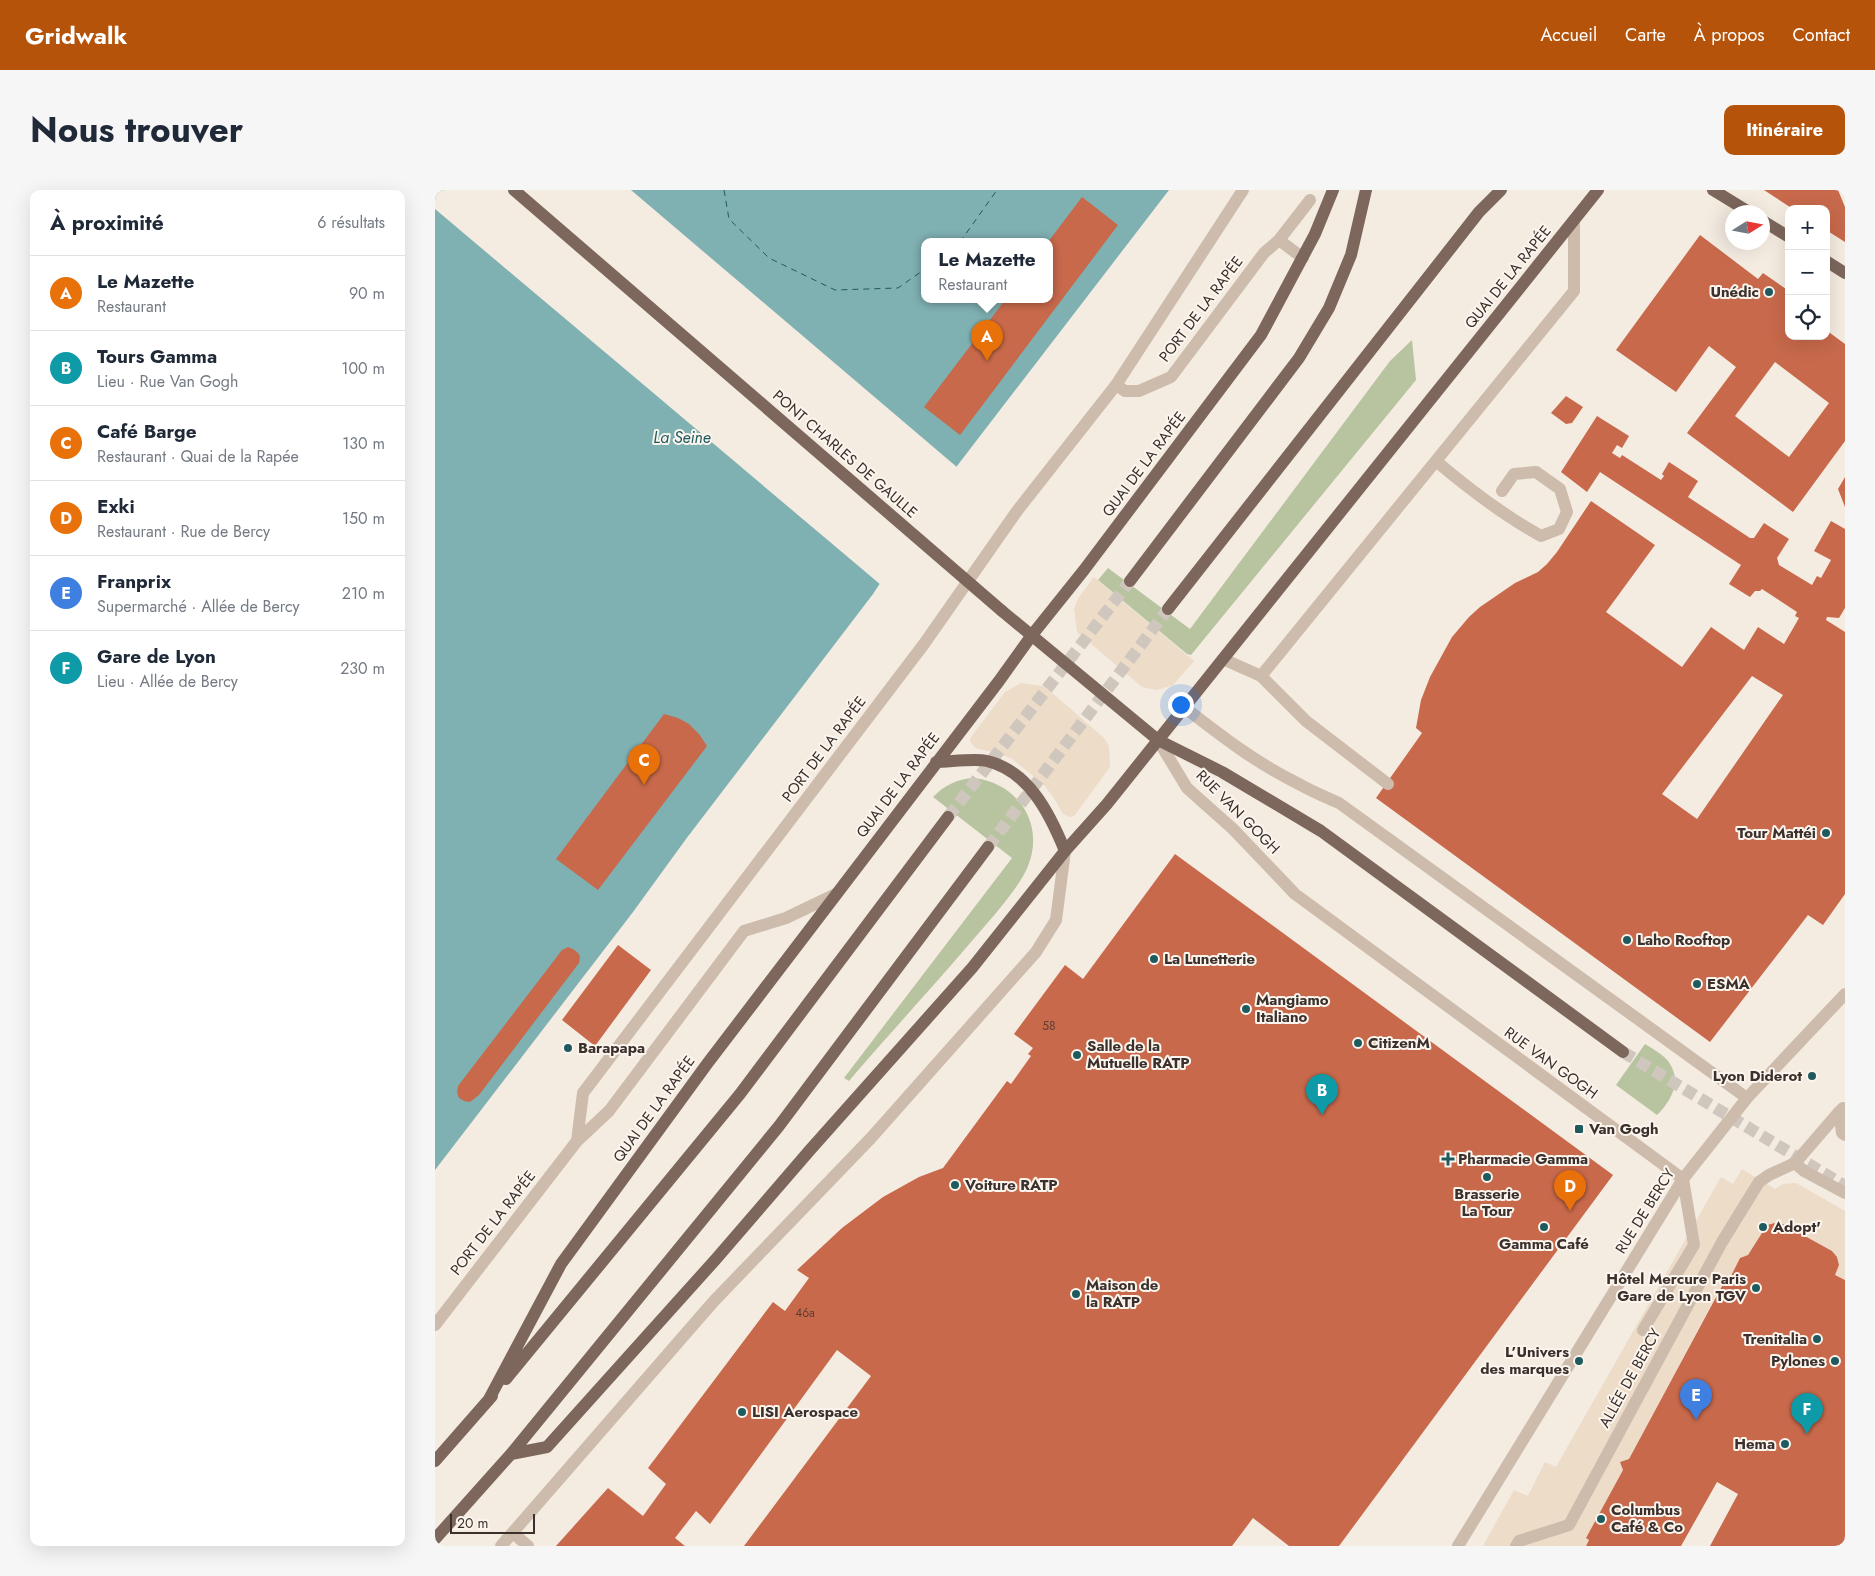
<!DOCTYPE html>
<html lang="fr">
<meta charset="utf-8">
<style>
body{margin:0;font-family:Jost,sans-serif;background:#f6f6f7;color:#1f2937}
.controls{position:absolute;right:15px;top:15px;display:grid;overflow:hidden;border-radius:10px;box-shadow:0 5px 20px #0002}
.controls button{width:45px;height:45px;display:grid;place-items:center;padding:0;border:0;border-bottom:1px solid #e0e1e3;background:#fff;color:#1f2937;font:25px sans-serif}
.compass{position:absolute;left:1290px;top:15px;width:45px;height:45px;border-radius:50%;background:#fff;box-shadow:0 5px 20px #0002;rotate:79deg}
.scale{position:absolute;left:15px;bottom:12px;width:85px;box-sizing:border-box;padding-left:5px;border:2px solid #3b302b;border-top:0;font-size:14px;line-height:18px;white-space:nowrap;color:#3b302b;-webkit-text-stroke:4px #fbf5ee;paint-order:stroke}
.you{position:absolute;left:745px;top:514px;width:18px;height:18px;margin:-12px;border:4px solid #fff;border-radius:50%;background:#1a73e8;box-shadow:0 0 0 8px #1a73e833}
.badge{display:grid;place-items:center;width:32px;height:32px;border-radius:50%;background:#b45309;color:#fff;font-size:16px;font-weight:700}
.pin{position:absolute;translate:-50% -41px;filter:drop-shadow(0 1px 2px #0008)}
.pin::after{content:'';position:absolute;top:26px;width:18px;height:15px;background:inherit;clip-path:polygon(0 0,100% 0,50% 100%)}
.popup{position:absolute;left:486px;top:48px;width:132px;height:65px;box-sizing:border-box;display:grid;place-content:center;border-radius:10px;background:#fff;filter:drop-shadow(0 1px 4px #0005);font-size:16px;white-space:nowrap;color:#747a83}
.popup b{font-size:19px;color:#1f2937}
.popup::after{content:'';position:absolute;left:50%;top:100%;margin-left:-10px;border:10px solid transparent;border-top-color:#fff}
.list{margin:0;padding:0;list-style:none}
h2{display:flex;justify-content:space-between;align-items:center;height:65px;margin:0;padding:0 20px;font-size:21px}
h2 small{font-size:16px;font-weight:400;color:#747a83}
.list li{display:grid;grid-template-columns:32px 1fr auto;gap:15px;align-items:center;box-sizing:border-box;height:75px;padding:0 20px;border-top:1px solid #e0e1e3}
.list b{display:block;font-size:19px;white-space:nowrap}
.list p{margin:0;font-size:16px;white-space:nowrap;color:#747a83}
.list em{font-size:16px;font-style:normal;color:#747a83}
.icon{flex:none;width:28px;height:28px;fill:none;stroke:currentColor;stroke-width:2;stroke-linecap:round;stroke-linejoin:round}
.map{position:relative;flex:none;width:1410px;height:1356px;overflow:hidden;border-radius:10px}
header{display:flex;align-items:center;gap:30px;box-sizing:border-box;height:70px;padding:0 25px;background:#b45309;color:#fff}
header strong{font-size:24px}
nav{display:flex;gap:28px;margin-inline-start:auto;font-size:18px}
.intro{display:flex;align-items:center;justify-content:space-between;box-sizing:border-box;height:120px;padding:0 30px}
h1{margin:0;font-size:35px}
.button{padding:12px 22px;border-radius:10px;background:#b45309;color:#fff;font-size:18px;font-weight:700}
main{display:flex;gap:30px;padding:0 30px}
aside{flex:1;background:#fff;border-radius:10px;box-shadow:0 5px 20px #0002}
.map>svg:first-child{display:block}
</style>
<header>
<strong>Gridwalk</strong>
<nav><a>Accueil</a><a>Carte</a><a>À propos</a><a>Contact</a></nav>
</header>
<div class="intro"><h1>Nous trouver</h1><a class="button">Itinéraire</a></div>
<main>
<aside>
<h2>À proximité<small>6 résultats</small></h2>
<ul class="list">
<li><span class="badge" style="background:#e8710a">A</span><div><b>Le Mazette</b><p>Restaurant</p></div><em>90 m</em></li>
<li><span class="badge" style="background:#0f9aa8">B</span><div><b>Tours Gamma</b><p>Lieu · Rue Van Gogh</p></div><em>100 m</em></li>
<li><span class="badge" style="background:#e8710a">C</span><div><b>Café Barge</b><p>Restaurant · Quai de la Rapée</p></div><em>130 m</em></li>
<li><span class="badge" style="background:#e8710a">D</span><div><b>Exki</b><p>Restaurant · Rue de Bercy</p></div><em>150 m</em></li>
<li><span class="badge" style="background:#3f7fe0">E</span><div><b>Franprix</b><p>Supermarché · Allée de Bercy</p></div><em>210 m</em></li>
<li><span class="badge" style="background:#0f9aa8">F</span><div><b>Gare de Lyon</b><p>Lieu · Allée de Bercy</p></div><em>230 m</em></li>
</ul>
</aside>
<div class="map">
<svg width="1410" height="1356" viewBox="0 0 1410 1356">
<rect width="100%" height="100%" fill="#f4ebe1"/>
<path fill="#b8c4a0" d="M977,150L981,190L756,465L752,464L663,390L673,378L755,439L955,171Z
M539,588C583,593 610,634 593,676C584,699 553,732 536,752C496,799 454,844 414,891L409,888L577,668L498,607C510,595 522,589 539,588Z
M1210,854C1218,859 1231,866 1235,874C1247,893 1235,912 1222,925L1181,895Z"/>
<path fill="#ecdcc8" d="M659,387L759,471L738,495L722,500L707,497L642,442L639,418L644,407Z
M586,493L607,496L616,502L668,547L674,556L675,576L672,581L640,625L635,627L628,624L617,605L606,592L577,569L563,563L540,558L535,551L536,547L570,502Z
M1307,979L1340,999L1348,994L1361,993L1410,1021V1090L1400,1085L1404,1075L1402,1067L1397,1061L1345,1033L1332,1035L1313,1065L1305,1068L1295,1088L1286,1096L1194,1269L1185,1272L1188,1280L1151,1348L1154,1350L1151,1356H1048L1079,1300L1093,1306L1110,1272L1121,1277L1286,987L1298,994Z"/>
<path fill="#7fb0b2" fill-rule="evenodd" d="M3,0H734L522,276L438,404L251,649L198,722L0,980V4ZM490,52H614V110H490Z"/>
<path fill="#f4ebe1" d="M0,0H196L523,278L446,395L0,19Z"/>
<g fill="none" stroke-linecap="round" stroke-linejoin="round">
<path stroke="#1f5a5e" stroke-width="1" stroke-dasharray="6 5" stroke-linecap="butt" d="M289,0L294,29L334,68L400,100L463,98L490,79
M525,52L562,0"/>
</g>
<path fill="#c8694b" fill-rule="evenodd" d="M1329,0H1403L1410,17V52L1391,40V19H1358Z
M647,7L683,35L525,245L489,217L570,110H614L613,52Z
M1265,45L1323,89L1328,83L1354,101V104L1350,109L1354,112V146H1391V140L1410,154V251L1358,322L1252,243L1301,177L1274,156L1241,202L1181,160ZM1340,172L1394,213L1354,267L1300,226Z
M1131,206L1148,217L1137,233L1131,234L1116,223Z
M1162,226L1194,246L1187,258L1182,255L1177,263L1185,268L1187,265L1226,290L1229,286L1227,284L1234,272L1263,291L1253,307L1315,348H1319L1329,333L1354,349L1342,368L1344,375L1377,395L1382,386L1386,388L1396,370L1379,361L1396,331L1410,339V418L1404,428L1392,427L1391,430L1410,442V704L1388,735L1373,725L1275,852L941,608L987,543L981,538L986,510L995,487L1017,447L1034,427L1045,417L1080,393L1103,382L1112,374L1122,362L1156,311L1220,355L1171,422L1247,477L1276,437L1309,460L1323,437L1349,454L1364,428L1360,426L1362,422L1327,399L1325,401H1320L1315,407L1294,394L1306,375L1165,282L1152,302L1126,282ZM1317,486L1348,505L1262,629L1227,604Z
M1410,287V317L1403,299Z
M229,524L243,528L254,534L264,544L272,556L163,700L121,669Z
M740,664L1178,985L904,1356H854L818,1328L797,1356H309L436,1186L402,1160L275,1334L261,1321L240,1348L250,1356H121L173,1298L208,1326L231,1294L213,1278L338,1112L350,1121L374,1088L362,1080L407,1038L448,1007L484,987L508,978L572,891L576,894L596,866L593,864L598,858L579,844L630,775L648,789Z
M183,755L216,780L160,856L127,830Z
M133,757L138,759L142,762L145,766L144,773L44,905L35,912L29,911L24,908L22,902L23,896L127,760Z
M1340,1033L1348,1034L1397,1061L1402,1067L1404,1075L1400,1085L1410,1090V1356H1275L1303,1304L1282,1292L1246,1356H1151L1154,1350L1151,1348L1188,1280L1185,1272L1194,1269L1287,1096L1295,1088L1305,1068L1313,1065L1332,1035Z"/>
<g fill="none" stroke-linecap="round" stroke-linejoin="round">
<path stroke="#cfc6bd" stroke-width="12" stroke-dasharray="12 6" stroke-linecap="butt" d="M513,627L695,391
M553,657L733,419
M1188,862L1410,996"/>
<path stroke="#cdbbac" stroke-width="12" d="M844,50L868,68
M681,195L690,201H704L736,187L829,63L844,50L875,10
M1001,271C1034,299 1068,325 1106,346L1124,339L1132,322L1125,299L1101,282L1079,284L1067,301
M788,469L826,486L871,531L953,594
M826,486L1139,101V30
M749,517C785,545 821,573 862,593C876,601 890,607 904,613L1312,908
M723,550L752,598L798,639L860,704L1248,989
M1408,918L1404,922L1407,943L1410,945
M142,951L148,903L489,454L582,321L681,195L808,0
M1360,973L1369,981L1410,1003
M0,1135L142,951L174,921L309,741L351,728L401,704
M1208,1140L1259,1055L1248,989
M78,1343L93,1356
M66,1356L279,1111L436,948L601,762L621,730L630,661
M1023,1356L1248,989L1312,908L1410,804
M1081,1356L1084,1351L1134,1335L1287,1052L1324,992L1334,985L1360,973L1404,922"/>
<path stroke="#7d675c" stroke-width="12" d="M1278,0L1314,22
M1328,31L1354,47
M1391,71L1410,83
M695,391L864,168L894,118L916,65L931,0
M733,419L1044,22L1066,0
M567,421L723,550L787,582L886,641L1188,862
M501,572C514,572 540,568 552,571C594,581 615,624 630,661
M71,1189L305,904L513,627
M53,1211L126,1074L272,874L564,491L597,445L649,380L826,145L880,44L898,0
M76,1264L112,1257L281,1069L375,960L537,778L630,661L672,614L1163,0
M0,1271L57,1206
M0,1349L76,1264L344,936L553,657"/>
<path stroke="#7d675c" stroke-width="12" d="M79,0L567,421"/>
</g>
<g fill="#1f5a5e" stroke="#fbf5ee" stroke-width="2">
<circle cx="1334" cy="102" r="5"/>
<circle cx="1391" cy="643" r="5"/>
<circle cx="1192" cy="750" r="5"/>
<circle cx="719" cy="769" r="5"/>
<circle cx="1262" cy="794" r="5"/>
<circle cx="811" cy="819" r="5"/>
<circle cx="923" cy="853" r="5"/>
<circle cx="133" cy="858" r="5"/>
<circle cx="642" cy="865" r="5"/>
<circle cx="1377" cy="886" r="5"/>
<rect x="1139" y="934" width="10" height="10" rx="2.5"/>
<path d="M1010.5 961.5h5v5h5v5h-5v5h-5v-5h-5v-5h5z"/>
<circle cx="1052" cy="987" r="5"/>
<circle cx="520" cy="995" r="5"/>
<circle cx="1109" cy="1037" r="5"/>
<circle cx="1328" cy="1037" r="5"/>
<circle cx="1321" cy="1098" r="5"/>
<circle cx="641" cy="1104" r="5"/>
<circle cx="1382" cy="1149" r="5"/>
<circle cx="1144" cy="1171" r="5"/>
<circle cx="1400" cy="1171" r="5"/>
<circle cx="307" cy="1222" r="5"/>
<circle cx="1350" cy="1254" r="5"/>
<circle cx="1166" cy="1329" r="5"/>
</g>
<g text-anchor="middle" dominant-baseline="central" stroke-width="4" stroke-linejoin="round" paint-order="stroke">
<g font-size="12" fill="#5e3e33">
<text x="614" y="836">58</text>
<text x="370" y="1123">46a</text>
</g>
<g font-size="15" fill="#3b302b" stroke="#fbf5ee">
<text transform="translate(1073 87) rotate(-51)">QUAI DE LA RAPÉE</text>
<text transform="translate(766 119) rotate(-53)">PORT DE LA RAPÉE</text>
<text transform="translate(410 264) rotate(41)">PONT CHARLES DE GAULLE</text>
<text transform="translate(709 274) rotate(-53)">QUAI DE LA RAPÉE</text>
<text transform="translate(389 559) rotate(-53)">PORT DE LA RAPÉE</text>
<text transform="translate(463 595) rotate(-53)">QUAI DE LA RAPÉE</text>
<text transform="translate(803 622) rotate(45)">RUE VAN GOGH</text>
<text transform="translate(1116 873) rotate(36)">RUE VAN GOGH</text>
<text transform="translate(219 919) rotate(-54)">QUAI DE LA RAPÉE</text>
<text transform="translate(1210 1021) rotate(-58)">RUE DE BERCY</text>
<text transform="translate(58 1033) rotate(-52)">PORT DE LA RAPÉE</text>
<text transform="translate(1195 1188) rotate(-61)">ALLÉE DE BERCY</text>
</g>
<g font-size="15" font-weight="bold" fill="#3b302b" stroke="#fbf5ee" text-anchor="start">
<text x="1324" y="102" text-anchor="end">Unédic</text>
<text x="1381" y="643" text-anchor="end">Tour Mattéi</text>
<text x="1202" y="750">Laho Rooftop</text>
<text x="729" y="769">La Lunetterie</text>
<text x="1272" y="794">ESMA</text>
<text x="821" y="810">Mangiamo<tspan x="821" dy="17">Italiano</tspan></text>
<text x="933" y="853">CitizenM</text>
<text x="652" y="856">Salle de la<tspan x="652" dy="17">Mutuelle RATP</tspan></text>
<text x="143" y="858">Barapapa</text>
<text x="1367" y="886" text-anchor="end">Lyon Diderot</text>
<text x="1154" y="939">Van Gogh</text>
<text x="1023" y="969">Pharmacie Gamma</text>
<text x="530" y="995">Voiture RATP</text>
<text x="1052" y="1004" text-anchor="middle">Brasserie<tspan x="1052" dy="17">La Tour</tspan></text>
<text x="1338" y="1037">Adopt'</text>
<text x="1109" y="1054" text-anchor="middle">Gamma Café</text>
<text x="1311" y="1089" text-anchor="end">Hôtel Mercure Paris<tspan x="1311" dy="17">Gare de Lyon TGV</tspan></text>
<text x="651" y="1095">Maison de<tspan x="651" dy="17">la RATP</tspan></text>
<text x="1372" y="1149" text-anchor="end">Trenitalia</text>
<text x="1134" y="1162" text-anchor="end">L’Univers<tspan x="1134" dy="17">des marques</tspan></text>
<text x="1390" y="1171" text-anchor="end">Pylones</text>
<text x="317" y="1222">LISI Aerospace</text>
<text x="1340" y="1254" text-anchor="end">Hema</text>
<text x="1176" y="1320">Columbus<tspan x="1176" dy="17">Café &amp; Co</tspan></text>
</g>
<g font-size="16" font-style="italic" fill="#1f5a5e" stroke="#fbf5ee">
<text x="247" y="247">La Seine</text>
</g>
</g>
</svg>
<div class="controls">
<button>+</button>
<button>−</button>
<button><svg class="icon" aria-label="locate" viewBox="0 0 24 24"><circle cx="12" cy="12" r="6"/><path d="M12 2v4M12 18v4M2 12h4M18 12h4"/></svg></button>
</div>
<svg class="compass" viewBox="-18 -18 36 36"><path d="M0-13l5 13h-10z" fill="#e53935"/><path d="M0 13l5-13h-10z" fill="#747a83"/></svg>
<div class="scale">20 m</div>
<div class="you"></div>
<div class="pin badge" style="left:552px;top:171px;background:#e8710a">A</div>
<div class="popup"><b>Le Mazette</b>Restaurant</div>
<div class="pin badge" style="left:887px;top:925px;background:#0f9aa8">B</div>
<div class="pin badge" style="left:209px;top:595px;background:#e8710a">C</div>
<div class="pin badge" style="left:1135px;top:1021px;background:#e8710a">D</div>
<div class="pin badge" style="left:1261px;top:1230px;background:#3f7fe0">E</div>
<div class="pin badge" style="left:1372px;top:1244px;background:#0f9aa8">F</div>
</div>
</main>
